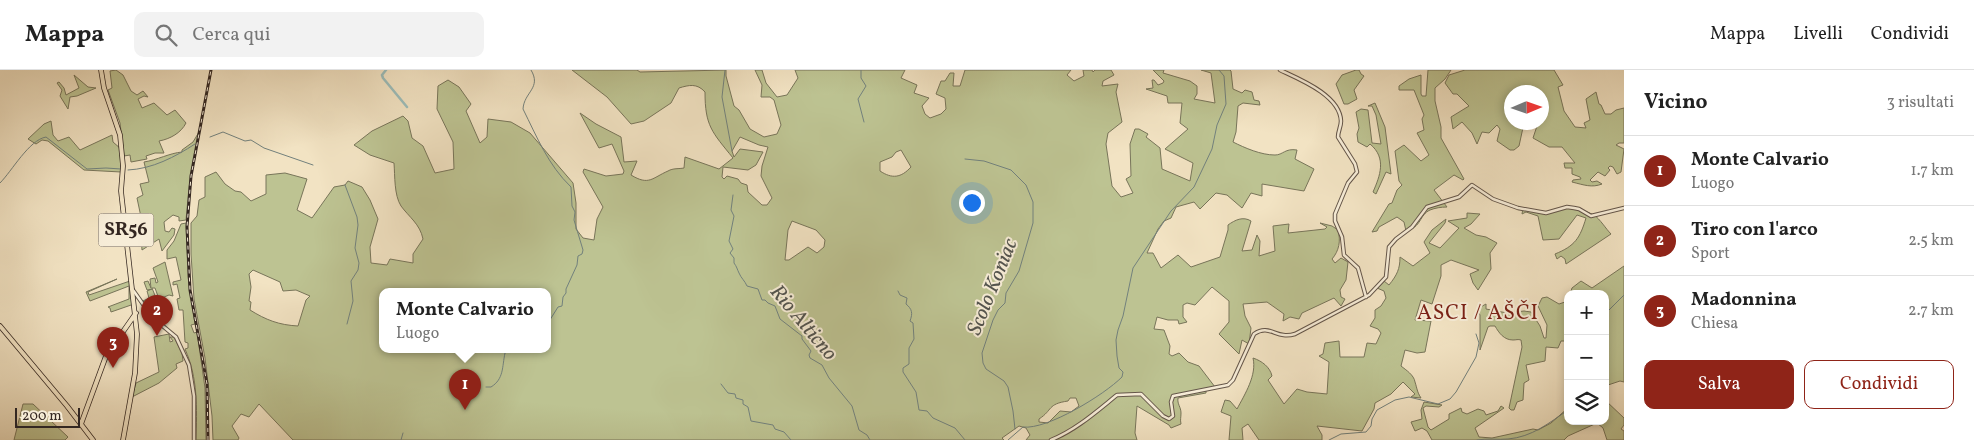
<!DOCTYPE html>
<html lang="it">
<meta charset="utf-8">
<style>
body{margin:0;font-family:Vollkorn,serif;background:#f2f2f2;color:#222}
.controls{position:absolute;right:15px;bottom:15px;display:grid;overflow:hidden;border-radius:10px;box-shadow:0 2px 8px #0003}
.controls button{width:45px;height:45px;display:grid;place-items:center;padding:0;border:0;border-bottom:1px solid #e0e0e0;background:#fff;color:#222;font:25px sans-serif}
.compass{position:absolute;left:1504px;top:15px;width:45px;height:45px;border-radius:50%;background:#fff;box-shadow:0 2px 8px #0003;rotate:88deg}
.scale{position:absolute;left:15px;bottom:12px;width:65px;box-sizing:border-box;padding-left:5px;border:2px solid #342721;border-top:0;font-size:14px;line-height:18px;white-space:nowrap;color:#342721;-webkit-text-stroke:4px #f7edd8;paint-order:stroke}
.you{position:absolute;left:971px;top:132px;width:18px;height:18px;margin:-12px;border:4px solid #fff;border-radius:50%;background:#1a73e8;box-shadow:0 0 0 8px #1a73e833}
.badge{display:grid;place-items:center;width:32px;height:32px;border-radius:50%;background:#8f2418;color:#fff;font-size:16px;font-weight:700}
.pin{position:absolute;translate:-50% -41px;filter:drop-shadow(0 1px 2px #0008)}
.pin::after{content:'';position:absolute;top:26px;width:18px;height:15px;background:inherit;clip-path:polygon(0 0,100% 0,50% 100%)}
.popup{position:absolute;left:379px;top:218px;width:172px;height:65px;box-sizing:border-box;display:grid;place-content:center;border-radius:10px;background:#fff;filter:drop-shadow(0 1px 4px #0005);font-size:16px;white-space:nowrap;color:#767676}
.popup b{font-size:19px;color:#222}
.popup::after{content:'';position:absolute;left:50%;top:100%;margin-left:-10px;border:10px solid transparent;border-top-color:#fff}
.list{margin:0;padding:0;list-style:none}
h2{display:flex;justify-content:space-between;align-items:center;height:65px;margin:0;padding:0 20px;font-size:21px}
h2 small{font-size:16px;font-weight:400;color:#767676}
.list li{display:grid;grid-template-columns:32px 1fr auto;gap:15px;align-items:center;box-sizing:border-box;height:70px;padding:0 20px;border-top:1px solid #e0e0e0}
.list b{display:block;font-size:19px;white-space:nowrap}
.list p{margin:0;font-size:16px;white-space:nowrap;color:#767676}
.list em{font-size:16px;font-style:normal;color:#767676}
.actions{display:flex;gap:10px;padding:15px 20px}
.actions a{flex:1;padding:11px 0;border:1px solid #8f2418;border-radius:10px;text-align:center;font-size:18px;color:#8f2418}
.actions .main{background:#8f2418;color:#fff}
.icon{flex:none;width:28px;height:28px;fill:none;stroke:currentColor;stroke-width:2;stroke-linecap:round;stroke-linejoin:round}
.map{position:relative;flex:none;width:1624px;height:370px;overflow:hidden}
header{display:flex;align-items:center;gap:30px;box-sizing:border-box;height:70px;padding:0 25px;background:#fff;border-bottom:1px solid #e0e0e0}
header strong{font-size:24px}
nav{display:flex;gap:28px;margin-inline-start:auto;font-size:18px}
.search{width:350px;height:45px;background:#f2f2f2;display:flex;align-items:center;gap:12px;box-sizing:border-box;padding:0 18px;border-radius:10px;color:#767676;font-size:19px}
main{display:flex}
aside{flex:1;background:#fff}
.map>svg:first-child{display:block}
</style>
<header>
<strong>Mappa</strong>
<div class="search"><svg class="icon" aria-label="search" viewBox="0 0 24 24"><circle cx="10" cy="10" r="6"/><path d="M15 15l6 6"/></svg>Cerca qui</div>
<nav><a>Mappa</a><a>Livelli</a><a>Condividi</a></nav>
</header>
<main>
<div class="map">
<svg width="1624" height="370" viewBox="0 0 1624 370">
<rect width="100%" height="100%" fill="#f2e3c3"/>
<filter id="stains"><feTurbulence type="fractalNoise" baseFrequency=".004" numOctaves="4"/><feColorMatrix values="0 0 0 0 .2 0 0 0 0 .09 0 0 0 0 .02 0 0 0 .5 -.17"/></filter>
<radialGradient id="worn" r=".72"><stop offset=".6" stop-color="#630" stop-opacity="0"/><stop offset="1" stop-color="#630" stop-opacity=".3"/></radialGradient>
<path fill="#bdc392" stroke="#78755a" fill-rule="evenodd" d="M116,0L123,5L131,21L137,25L143,21L148,27L144,26L138,29L142,38L154,33L167,45L175,40L186,53C181,63 170,69 159,71L164,83H155L146,86L147,89L131,92L130,85L124,86L120,53L108,20L112,18L110,1Z
M572,0H637L640,2L726,0V6L734,36L739,40L750,59L764,67L777,64L781,55L774,30L770,27H761L762,15L755,0H762L766,13L777,27L787,25L798,8L795,0H905L901,8L917,15L914,23L929,28L922,36L925,44L930,48L941,44L946,39L945,28L936,24L941,11H945L950,3H954L953,16H960L965,0H1071L1067,5L1074,11L1084,6L1083,0H1092L1093,2L1095,0H1111L1114,5L1103,11L1102,16L1118,14L1116,22L1122,52L1108,63L1106,74L1112,116L1121,127L1133,123L1126,109L1131,106L1130,74L1135,59H1139L1148,64L1146,67L1160,78L1162,99L1190,111L1193,93L1165,79L1188,59L1180,53L1182,33H1168L1167,26L1146,19L1153,18L1152,10H1154L1158,15L1163,13L1164,11L1153,0H1164L1163,3L1190,11L1197,16V24L1194,29L1215,33L1211,3L1201,0H1230L1231,1L1233,19L1242,23L1245,20L1252,22L1254,30L1259,31L1260,35L1243,33L1238,36L1236,62L1233,72C1245,78 1261,85 1275,85C1283,85 1285,78 1297,80L1295,89L1314,99L1304,121L1262,114V126L1251,123L1242,138L1227,125L1216,123L1200,139L1194,132L1176,137L1171,148L1164,151L1158,159L1147,183H1153L1161,198L1178,185L1191,197L1220,187L1228,160V155C1235,150 1243,146 1251,151L1242,181L1252,180L1257,165L1260,171L1259,186L1275,181L1273,156L1289,154L1288,163L1325,159L1327,157L1320,153L1332,156L1338,160C1341,171 1339,181 1332,189L1335,193L1341,188L1348,192L1346,210L1340,220L1341,227L1345,229L1341,236L1334,228L1302,243L1299,249L1290,247L1283,251L1284,244L1267,232L1243,234L1245,246L1251,258L1249,274L1242,270L1239,284L1219,264L1229,252V231L1212,217L1195,235L1187,233L1183,235V247L1187,252L1179,254L1178,250H1168L1157,247L1154,259L1164,260L1170,276L1169,284L1172,286L1179,283L1188,292L1199,296L1215,317L1206,319V323L1178,328C1177,334 1181,337 1181,343C1181,348 1180,349 1181,354L1171,358L1169,355L1137,336L1135,363L1137,370H1026L1030,365L1026,358L1019,356L1002,368L1004,370H293L259,334L249,347L241,344L232,356L239,368L238,370H213L212,346L205,288L194,229L191,184V153L197,146L199,130L205,127V107L216,102L225,114L235,121L241,122L251,131L266,124V105L285,103L307,109L297,140L312,148L334,117L345,115L348,111L362,117L370,130L378,149L370,177L371,193L387,195L390,189L413,193V184L423,169C420,154 409,147 401,136C394,125 395,106 394,93L370,85L354,75L372,61L403,46L408,51L412,68L423,76L435,103L454,99L453,72L437,39L438,16L448,10L459,17L471,34L466,41L480,73L487,67L488,49L511,52L530,63L573,113L576,133V159L583,168L594,170L597,149L603,137L583,102L584,99L606,106L623,104L624,101L612,74L599,78L580,43L596,54L621,67L624,92L637,91L631,105C649,116 652,108 668,101C673,98 679,99 684,98L685,87L719,99L733,88C712,62 705,56 705,22C697,13 689,15 679,18L671,33L644,51L631,54L607,27ZM740,67L759,75L768,77L762,96L761,106L772,128L767,135H762L748,122L747,115L741,113L738,109L727,106L724,109L722,107L723,97L748,100L756,95L763,82L740,79L734,87L732,81ZM901,80L911,97C901,108 892,109 880,101V92L892,87L896,82ZM792,151L816,160L825,170L824,177L817,183L808,177L789,190H785L788,160ZM253,200L280,212L283,221L296,220L310,226L306,230L298,256C279,255 266,250 250,240L251,232L249,231L251,217L249,204ZM382,221H548V279H382ZM1070,328H1076L1079,336L1071,342L1060,341L1048,353L1039,352V349C1053,340 1047,334 1068,331Z
M1356,0H1359L1361,4L1364,6L1354,20L1357,29L1348,34H1344L1336,14L1342,5Z
M1428,0H1451L1445,9L1435,18V31L1441,57V68L1464,109L1463,110L1454,105L1434,120L1447,137C1441,137 1435,138 1430,140C1419,145 1422,157 1406,161L1404,152L1397,147L1379,157L1377,161L1372,162L1389,134L1392,133L1397,120L1402,115L1399,111L1395,81L1404,75L1421,91L1429,85L1417,63L1424,60L1422,49L1424,45L1414,20H1399V16L1409,9L1421,5V24L1422,26H1426Z
M1465,0H1554L1563,15L1558,17L1564,41L1575,57L1586,58L1584,53L1590,50L1586,29L1596,22L1599,34L1601,35L1605,44H1611L1616,40L1624,38V73H1619L1616,75L1624,79L1621,102L1617,104L1613,97L1610,96L1608,98L1610,100L1605,106L1598,102L1590,110L1592,112L1597,111L1602,114C1592,118 1584,115 1572,112L1573,110L1581,109L1580,107L1572,104V98H1565L1564,93H1575L1562,77H1549L1533,68L1538,53L1542,52V22H1512V52L1524,53L1519,76L1514,80H1510L1497,71L1500,59L1497,55L1489,63L1482,62L1477,74L1472,63L1462,52L1453,59L1451,47L1469,36L1457,24H1453L1445,13L1449,5Z
M74,5L88,17L96,18L77,26L70,27L68,39L60,26L62,20L57,13L59,12L64,18L66,25L79,18Z
M1375,33L1385,57L1391,104L1386,102L1376,124L1373,122C1380,106 1387,88 1370,74L1367,77L1358,72L1357,64L1359,58L1356,42L1361,39L1368,40L1372,73L1381,74L1376,45L1372,36H1368Z
M51,51L53,65L58,71L69,67L80,80L112,65L113,72L121,79V102L84,100L48,71L42,70L36,74L28,69L44,54Z
M199,62L189,117L186,150L179,151V147L173,145L164,152L165,161L169,162L172,158L175,159L174,165L162,181L159,169L142,180L141,166L129,164L127,151L141,147L137,128L143,125L140,114L149,112L144,92C157,90 170,83 182,82V80L193,72Z
M1567,137C1576,138 1586,141 1594,145C1600,149 1606,159 1611,164L1566,194L1565,189L1561,186L1557,189L1555,184C1575,176 1580,168 1586,148L1577,145L1559,169L1543,170L1538,146L1526,142L1522,144L1523,138L1546,143Z
M1467,143L1480,144L1471,154L1464,158L1476,165L1486,167L1497,173L1490,183L1491,199L1478,220L1473,213L1470,204L1479,200L1451,190L1441,195V206L1432,234L1421,230L1415,250L1431,251L1425,282L1417,283L1405,280L1401,296C1406,300 1414,305 1415,312C1417,318 1417,322 1421,328L1411,327L1415,324L1403,312L1391,324L1375,333L1374,339L1362,361L1317,356L1322,365V370H1259L1248,354L1242,358L1243,370H1229L1231,346L1221,342L1225,330L1230,331L1237,339C1245,324 1257,305 1253,288C1262,291 1270,297 1272,306L1268,310L1284,334L1297,319L1307,322L1327,324L1329,292L1319,286L1323,284L1325,273L1339,271L1340,287H1364L1367,273L1376,274L1381,263L1378,259L1370,256L1375,248V240L1381,236L1386,228L1384,221L1377,218L1384,211L1389,215C1397,205 1400,199 1400,187L1413,196L1430,183L1424,172L1432,160L1446,149L1445,153L1429,173L1440,178L1459,158L1448,151L1467,148Z
M186,153L188,207L195,254L191,255L194,263L197,262L205,318L206,370H196C197,338 198,308 185,279L188,278V273L185,272L183,240H179L177,229L180,228L177,214L173,215V212L181,210L176,187L167,189V180L174,171L181,154Z
M165,192L173,226L169,225L159,229L155,218H152L162,243L158,246L163,256L152,245L143,231L149,228L147,221L152,219L147,220L144,212L148,211L151,218L150,209L155,208L156,213L158,212L153,198Z
M1624,196V312L1620,311L1605,316V224H1570L1572,218L1581,211L1592,218Z
M117,209L88,222L89,225L130,211L134,234L111,242L110,238L108,237L129,229V216L90,231L86,222Z
M1547,227L1559,234L1568,231V271H1561L1558,278L1546,277L1545,291L1526,295L1529,310L1524,313L1523,330L1517,332L1514,340H1511L1509,338L1522,277L1521,270C1518,269 1516,270 1513,270C1504,270 1499,263 1495,256H1490L1488,257L1480,280V245L1477,239L1486,234V239L1507,243L1524,241L1531,242L1540,256L1544,268H1546L1547,255L1538,236L1542,228Z
M169,264L170,272L173,271L170,267H174L182,283L183,291L176,294L177,298L159,313L132,327L136,313L159,302L154,267Z
M1605,330L1624,348V355L1621,359L1624,361V370H1607L1603,358L1597,353L1568,366L1564,370H1432L1427,361L1422,358L1415,361L1411,352L1422,349L1421,340L1424,332L1442,335L1439,337L1426,336L1423,338L1428,357L1431,360L1449,349V344L1461,338L1462,342L1467,344L1478,339L1484,341L1486,345L1498,341L1501,336L1504,338L1475,358L1479,367L1492,368L1533,359L1538,360L1551,353L1568,338V351H1605Z
M23,334H33L68,367L65,370H14Z"/>
<g fill="none" stroke-linecap="round" stroke-linejoin="round">
<path stroke="#72817d" stroke-width="1" d="M531,0C542,18 524,22 523,39C537,67 548,95 571,117L572,136L575,142L574,150L583,180L582,184L578,186L577,195L566,219V223L563,227L562,236L558,237L548,253
M725,0L722,27L732,81
M861,0V8L866,16L858,29L864,52
M210,67L223,62L245,71L251,70L264,78L313,95
M965,89L984,91L1011,100L1026,115L1033,132V153L1019,201L1006,223L1005,233L998,240L993,250L982,283L983,293L986,299L1004,311L1008,317L1013,341L1015,359
M128,100C152,99 175,87 195,74
M0,113C12,101 29,70 46,67L87,99L106,98L121,99
M345,115L357,147L358,155L355,178L359,193L358,200L351,211L353,231L347,254
M733,125L731,140L734,146L729,171L733,179L730,183L734,188V193C737,197 737,199 739,203C741,208 745,211 747,216L758,219L762,230H765L768,233L775,236L780,249L802,266V269L811,281L809,285L810,288L822,295L829,308L852,336L859,360L867,365L870,370
M898,221L900,225L907,228L906,234C912,239 913,243 910,251L913,253L914,269L909,278V294L903,298V302L916,322L919,340L927,341L933,348L955,358L965,370
M1605,244L1624,225
M721,314L728,323L735,324L736,328L743,330V334L748,337L751,351L773,355L775,359L784,362L791,370
M486,317H491C504,309 502,297 505,283L511,279
M401,370L403,363
M1008,370L1023,357C1047,360 1104,325 1122,307L1123,302L1119,298L1117,286L1116,270L1118,260L1123,246L1133,198L1171,141L1194,117L1212,79L1217,55L1226,34L1224,6L1219,0
M1329,370L1341,364L1366,362L1371,356L1372,349L1377,340L1395,330L1409,327L1438,334L1450,329L1456,322L1476,287L1479,273L1476,264
M1477,370C1487,368 1498,370 1508,369C1532,367 1549,353 1568,340"/>
<path stroke="#9cbdba" stroke-width="2.5" d="M386,0L382,5L383,8L407,37"/>
<defs>
<path id="minor" d="M1280,0C1299,9 1340,25 1341,51C1341,57 1338,61 1338,67L1355,94L1357,102L1348,113L1335,144V151L1342,167L1344,185L1358,198L1366,227
M133,220L152,247L176,267L189,295L194,326V370
M1051,370C1076,360 1097,341 1117,325L1141,324L1163,346L1169,349L1173,346L1171,332L1173,326L1228,315L1233,310L1254,264C1270,253 1276,270 1295,264L1369,225L1386,207L1389,177L1396,169L1412,157L1427,137L1459,127L1472,115L1493,129L1518,138L1546,143L1567,137L1574,138L1579,139L1591,146L1624,138"/>
<path id="major" d="M101,0L104,18L120,65L123,96L121,121L137,264L135,303L123,370
M0,256L67,336L93,370
M81,354L106,286L136,243"/>
</defs>
<use href="#minor" stroke="#64564a" stroke-width="4.5"/>
<use href="#major" stroke="#342721" stroke-width="5.5"/>
<use href="#minor" stroke="#f7edd8" stroke-width="2.5"/>
<use href="#major" stroke="#f2e3c3" stroke-width="4"/>
<defs>
<path id="rail" d="M208,370L207,314L190,220L187,157L191,106L211,0"/>
</defs>
<use href="#rail" stroke="#342721" stroke-width="3"/>
<use href="#rail" stroke="#f7edd8" stroke-width="1" stroke-dasharray="4" stroke-linecap="butt"/>
</g>
<g text-anchor="middle" dominant-baseline="central" stroke-width="4" stroke-linejoin="round" paint-order="stroke">
<rect fill="#f7edd8" stroke="#6e6258" stroke-width="1" x="98.5" y="143.5" width="55" height="33" rx="4"/>
<g font-size="19" font-weight="bold" fill="#342721">
<text x="126" y="160">SR56</text>
</g>
<g font-size="21" font-style="italic" fill="#53544f" stroke="#f7edd8">
<text transform="translate(993 217) rotate(-68)">Scolo Koniac</text>
<text transform="translate(803 253) rotate(50)">Rio Alticno</text>
</g>
<g font-size="21" letter-spacing="1" fill="#7a1f14" stroke="#f7edd8">
<text x="1478" y="243">ASCI / AŠČI</text>
</g>
</g>
<rect width="100%" height="100%" filter="url(#stains)"/>
<rect width="100%" height="100%" fill="url(#worn)"/>
</svg>
<div class="controls">
<button>+</button>
<button>−</button>
<button><svg class="icon" aria-label="layers" viewBox="0 0 24 24"><path d="M12 4l9 5-9 5-9-5zM3 14l9 5 9-5"/></svg></button>
</div>
<svg class="compass" viewBox="-18 -18 36 36"><path d="M0-13l5 13h-10z" fill="#e53935"/><path d="M0 13l5-13h-10z" fill="#767676"/></svg>
<div class="scale">200 m</div>
<div class="you"></div>
<div class="pin badge" style="left:465px;top:340px">1</div>
<div class="popup"><b>Monte Calvario</b>Luogo</div>
<div class="pin badge" style="left:157px;top:266px">2</div>
<div class="pin badge" style="left:113px;top:298px">3</div>
</div>
<aside>
<h2>Vicino<small>3 risultati</small></h2>
<ul class="list">
<li><span class="badge">1</span><div><b>Monte Calvario</b><p>Luogo</p></div><em>1.7 km</em></li>
<li><span class="badge">2</span><div><b>Tiro con l'arco</b><p>Sport</p></div><em>2.5 km</em></li>
<li><span class="badge">3</span><div><b>Madonnina</b><p>Chiesa</p></div><em>2.7 km</em></li>
</ul>
<div class="actions"><a class="main">Salva</a><a>Condividi</a></div>
</aside>
</main>
